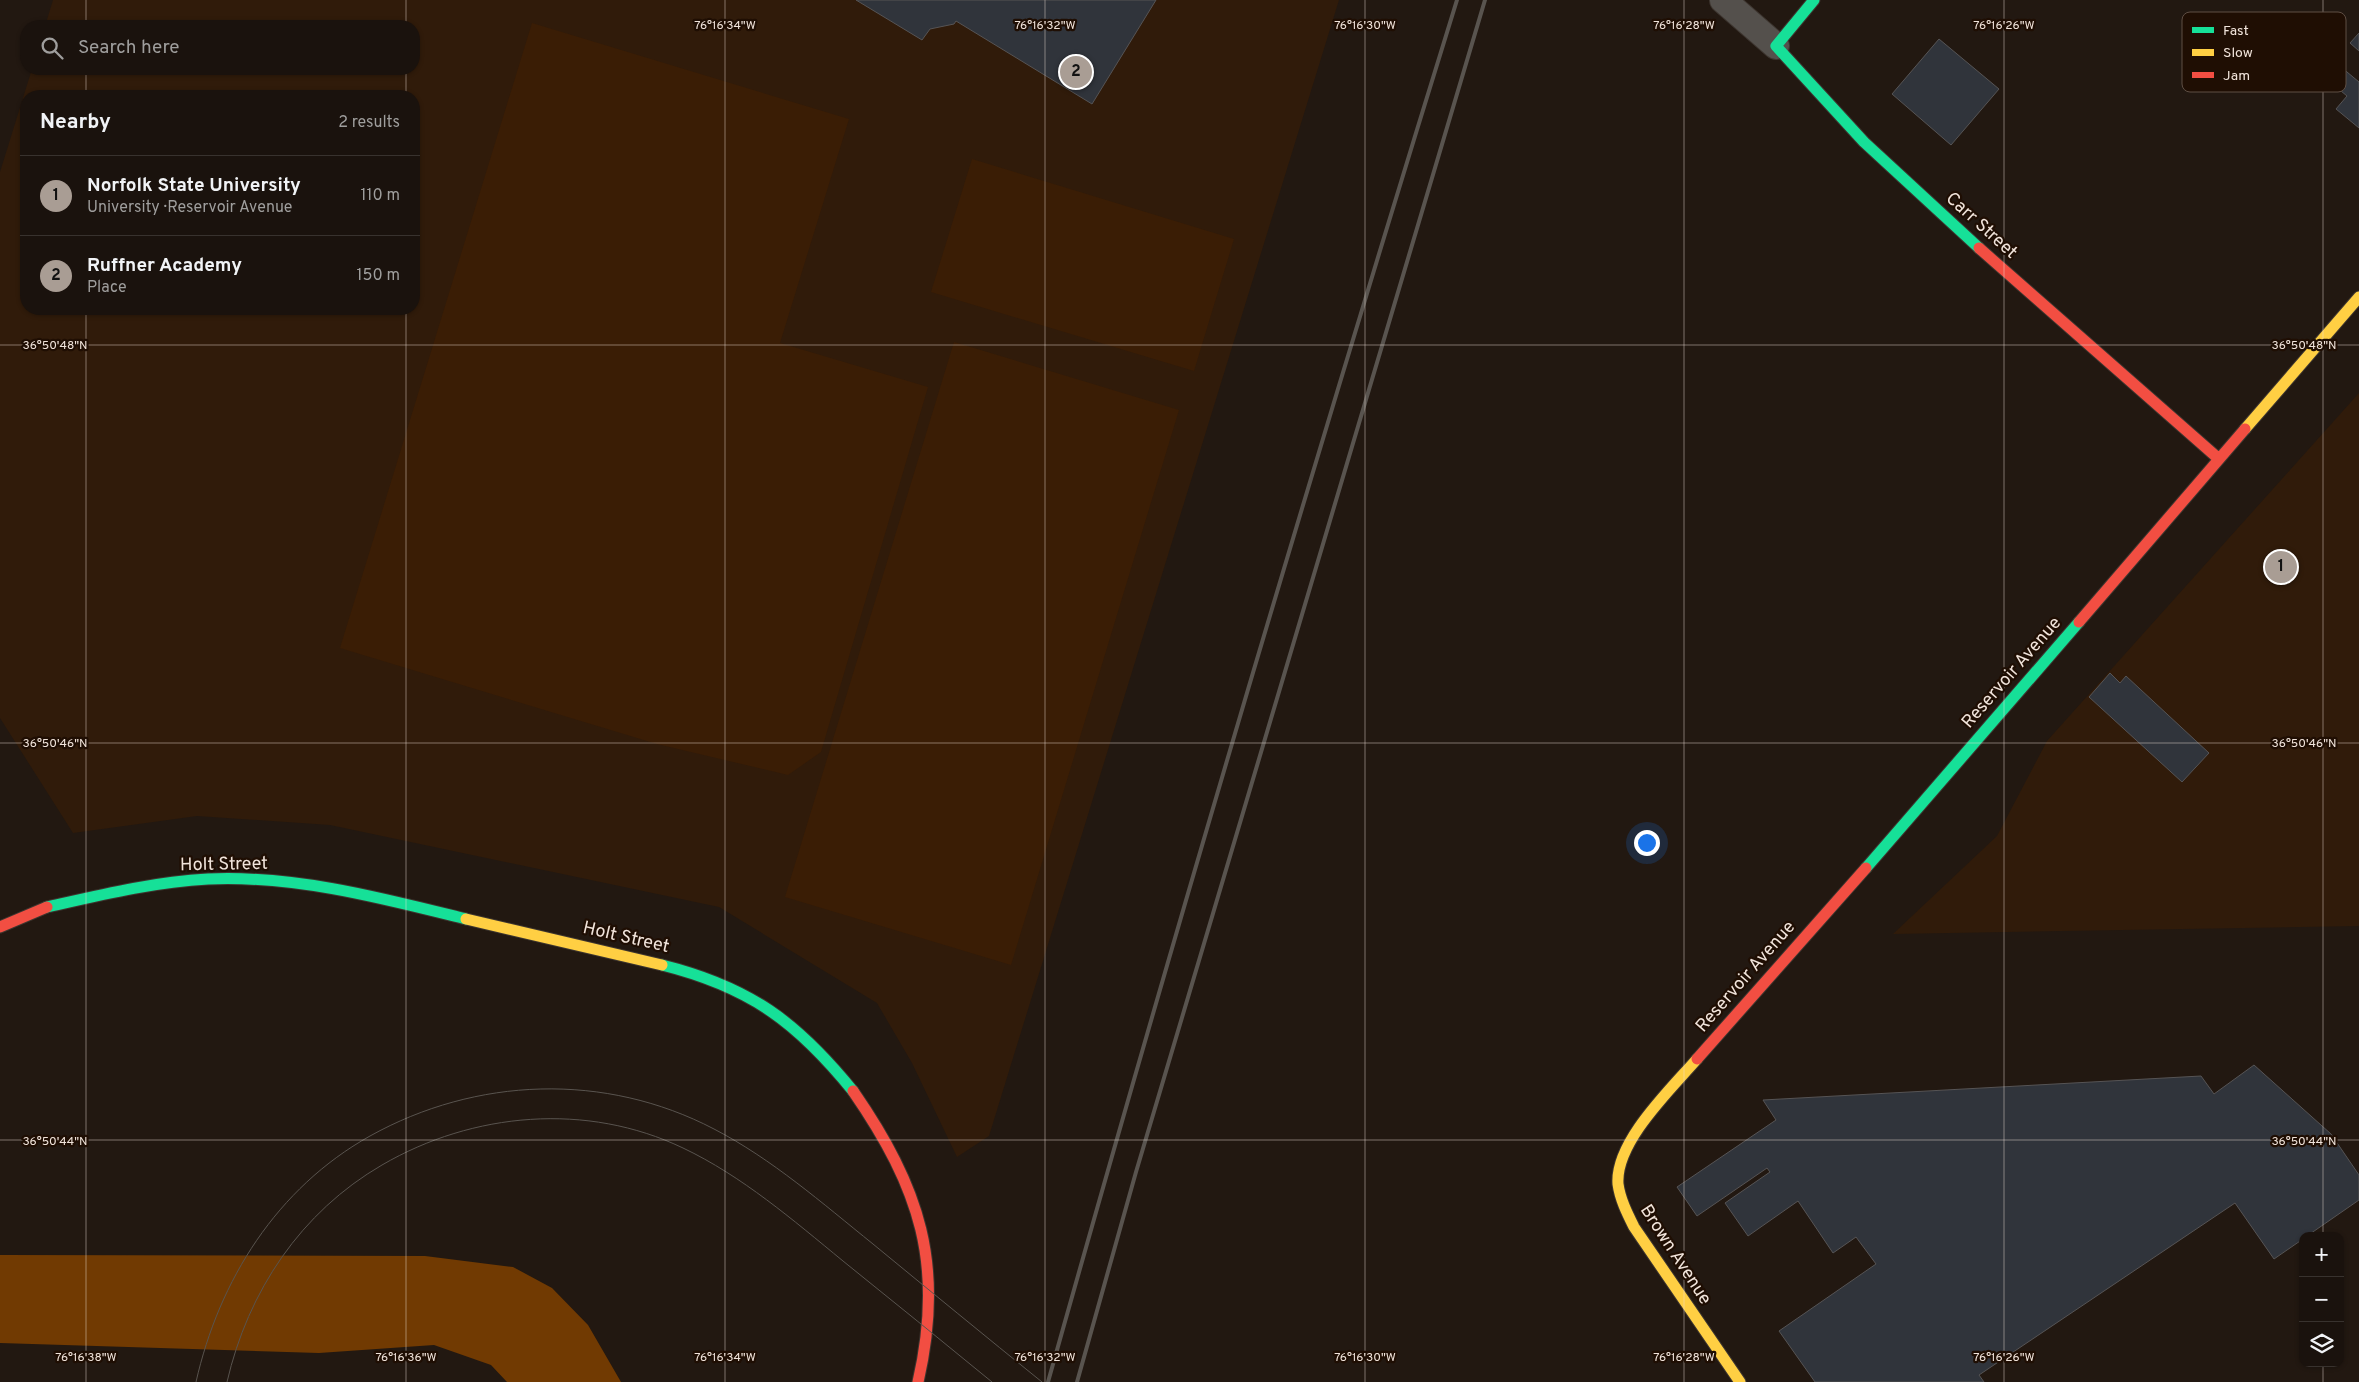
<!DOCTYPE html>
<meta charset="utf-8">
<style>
body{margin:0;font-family:Overpass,sans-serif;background:#27201b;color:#f1f3f6}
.controls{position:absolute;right:15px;bottom:15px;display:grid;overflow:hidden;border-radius:10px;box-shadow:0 1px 4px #0004}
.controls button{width:45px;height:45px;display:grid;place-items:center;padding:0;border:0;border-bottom:1px solid #38322e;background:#1a120d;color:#f1f3f6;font:25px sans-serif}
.you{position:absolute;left:1646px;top:842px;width:18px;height:18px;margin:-12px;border:4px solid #fff;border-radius:50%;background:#1a73e8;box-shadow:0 0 0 8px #1a73e833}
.badge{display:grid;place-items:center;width:32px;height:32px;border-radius:50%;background:#a99d94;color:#111;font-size:16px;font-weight:700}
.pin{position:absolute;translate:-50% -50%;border:2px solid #fff;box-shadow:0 1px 5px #0006}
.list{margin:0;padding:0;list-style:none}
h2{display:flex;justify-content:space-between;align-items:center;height:65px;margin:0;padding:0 20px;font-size:21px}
h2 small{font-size:16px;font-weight:400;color:#9f9e9d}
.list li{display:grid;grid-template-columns:32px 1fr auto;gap:15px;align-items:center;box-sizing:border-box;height:80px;padding:0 20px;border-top:1px solid #38322e}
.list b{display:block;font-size:19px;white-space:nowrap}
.list p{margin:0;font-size:16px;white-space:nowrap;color:#9f9e9d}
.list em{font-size:16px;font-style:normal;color:#9f9e9d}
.icon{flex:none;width:28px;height:28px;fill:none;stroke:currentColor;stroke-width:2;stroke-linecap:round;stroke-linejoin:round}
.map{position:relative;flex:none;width:2359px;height:1382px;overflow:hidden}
.search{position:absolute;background:#1a120d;box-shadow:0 1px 4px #0004;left:20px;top:20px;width:400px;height:55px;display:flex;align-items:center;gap:12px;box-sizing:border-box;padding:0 18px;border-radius:20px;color:#9f9e9d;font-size:19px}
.panel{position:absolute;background:#1a120d;box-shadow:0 1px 4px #0004;left:20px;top:90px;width:400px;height:225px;border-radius:20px}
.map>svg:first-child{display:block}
</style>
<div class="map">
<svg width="2359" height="1382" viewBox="0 0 2359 1382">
<rect width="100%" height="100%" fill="#221811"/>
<path fill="#301b0a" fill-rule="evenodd" d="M53,0H1339L989,1136L957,1157L912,1063L877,1003L719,907L330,825L197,816L73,833L0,718V172L32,69H414V26H45ZM26,96H414V309H26Z
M2359,393V926L1893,934L1997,836L2047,741Z"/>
<path fill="#3a1d05" d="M532,23L849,119L780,343L928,387L821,752L788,775L657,744L340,648Z
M972,159L1234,239L1194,371L931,292Z
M954,342L1179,410L1011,965L785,897Z"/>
<path fill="#713a02" d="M0,1255L425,1256L513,1267L552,1288L588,1325L621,1382H507L491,1365L434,1345L319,1353L0,1343Z"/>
<path fill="#30343b" stroke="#565455" d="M856,0H1156L1092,104L956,21L954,24L930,29L922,40Z
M2359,33V51L2350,43Z
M1939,39L1999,89L1951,145L1892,94Z
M2341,67L2359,82V128L2336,109L2347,96L2329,81Z
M2110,673L2120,683L2126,676L2209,753L2182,782L2089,697Z
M2254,1065L2331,1134L2359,1175V1200L2307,1236H2303V1239L2274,1259L2235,1203L1979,1375L1984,1382H1815L1779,1331L1876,1264L1856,1237L1833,1253L1798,1201L1748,1236L1725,1203L1770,1172L1767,1168L1697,1216L1677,1187L1776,1120L1763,1100L2201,1076L2214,1094Z"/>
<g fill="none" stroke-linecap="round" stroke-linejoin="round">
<defs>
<path id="lane" d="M1723,0L1776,46"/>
<path id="fast" d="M1814,0L1776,46L1864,142L1979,248
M1866,868L2079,622
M47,907C100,895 153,882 208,879C295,875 382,898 466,919
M662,965C750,987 797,1022 853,1091"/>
<path id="slow" d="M2245,429L2359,297
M466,919L662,965
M1697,1059C1671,1089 1615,1142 1618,1184C1620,1199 1627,1213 1634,1227L1740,1382"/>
<path id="jam" d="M1979,248L2219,459
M2079,622L2245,429
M0,927L47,907
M1697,1059L1866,868
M853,1091C920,1188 945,1265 918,1382"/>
</defs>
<use href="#lane" stroke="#3d352f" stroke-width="28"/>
<use href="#fast" stroke="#3d352f" stroke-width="13"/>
<use href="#slow" stroke="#3d352f" stroke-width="13"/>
<use href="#jam" stroke="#3d352f" stroke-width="13"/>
<use href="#lane" stroke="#54504c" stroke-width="26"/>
<use href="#fast" stroke="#16e098" stroke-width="11"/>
<use href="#slow" stroke="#ffcf43" stroke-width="11"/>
<use href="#jam" stroke="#f24e42" stroke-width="11"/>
<path stroke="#59544f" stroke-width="1" d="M196,1382C219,1280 277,1188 370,1136C476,1077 605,1072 714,1129C772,1159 822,1203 873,1244C929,1290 985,1336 1042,1382
M227,1382C248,1291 301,1212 382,1165C473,1112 587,1102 683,1148C742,1176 793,1220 843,1261C893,1301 943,1342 992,1382"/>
<path stroke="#59544f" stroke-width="4" d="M1048,1382C1178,919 1315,459 1457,0
M1077,1382L1136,1172L1485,0"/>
</g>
<path fill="none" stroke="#f1e4db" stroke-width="1" stroke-opacity="0.45" d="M86,0V26M406,0V26M725,0V1382M1045,0V1382M1365,0V1382M1684,0V1382M2004,0V1382M2323,0V1236M86,69V96M406,69V96M86,309V1382M406,309V1382M0,345H2359M0,743H2359M0,1140H2359M2323,1363V1382"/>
<g text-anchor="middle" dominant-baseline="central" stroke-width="4.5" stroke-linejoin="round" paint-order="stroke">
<g font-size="18" fill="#f1e4db" stroke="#1f0e03">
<text transform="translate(1981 226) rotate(42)">Carr Street</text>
<text transform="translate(2012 673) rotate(-49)">Reservoir Avenue</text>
<text transform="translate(224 865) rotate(-1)">Holt Street</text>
<text transform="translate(626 938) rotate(13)">Holt Street</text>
<text transform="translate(1746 977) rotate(-49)">Reservoir Avenue</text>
<text transform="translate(1675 1255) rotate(57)">Brown Avenue</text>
</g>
</g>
<rect x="2182" y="12" width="164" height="80" rx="8" fill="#1f0e03" stroke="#5e4e44" stroke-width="1"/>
<rect x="2192" y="27" width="22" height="6" fill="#16e098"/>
<rect x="2192" y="49" width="22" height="7" fill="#ffcf43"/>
<rect x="2192" y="72" width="22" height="6" fill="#f24e42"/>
<g font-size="14" fill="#f1e4db">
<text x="2223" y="35">Fast</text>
<text x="2223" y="57">Slow</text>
<text x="2223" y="80">Jam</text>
</g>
<g font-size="12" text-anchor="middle" fill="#f1e4db" stroke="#1f0e03" stroke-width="4.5" stroke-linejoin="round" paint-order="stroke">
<text x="725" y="29">76°16'34"W</text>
<text x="1045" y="29">76°16'32"W</text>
<text x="1365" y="29">76°16'30"W</text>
<text x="1684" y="29">76°16'28"W</text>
<text x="2004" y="29">76°16'26"W</text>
<text x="55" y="349">36°50'48"N</text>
<text x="2304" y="349">36°50'48"N</text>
<text x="55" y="747">36°50'46"N</text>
<text x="2304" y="747">36°50'46"N</text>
<text x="55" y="1145">36°50'44"N</text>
<text x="2304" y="1145">36°50'44"N</text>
<text x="86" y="1361">76°16'38"W</text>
<text x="406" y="1361">76°16'36"W</text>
<text x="725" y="1361">76°16'34"W</text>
<text x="1045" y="1361">76°16'32"W</text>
<text x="1365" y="1361">76°16'30"W</text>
<text x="1684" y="1361">76°16'28"W</text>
<text x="2004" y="1361">76°16'26"W</text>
</g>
</svg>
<div class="controls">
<button>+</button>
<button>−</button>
<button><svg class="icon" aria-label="layers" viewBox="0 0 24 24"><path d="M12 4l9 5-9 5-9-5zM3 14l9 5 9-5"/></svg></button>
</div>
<div class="you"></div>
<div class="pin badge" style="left:2281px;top:567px">1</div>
<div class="pin badge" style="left:1076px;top:72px">2</div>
<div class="search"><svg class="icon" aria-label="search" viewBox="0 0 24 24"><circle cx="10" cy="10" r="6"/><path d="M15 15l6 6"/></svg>Search here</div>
<section class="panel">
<h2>Nearby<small>2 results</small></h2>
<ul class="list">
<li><span class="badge">1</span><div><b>Norfolk State University</b><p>University · Reservoir Avenue</p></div><em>110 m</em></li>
<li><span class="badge">2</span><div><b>Ruffner Academy</b><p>Place</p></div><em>150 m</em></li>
</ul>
</section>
</div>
